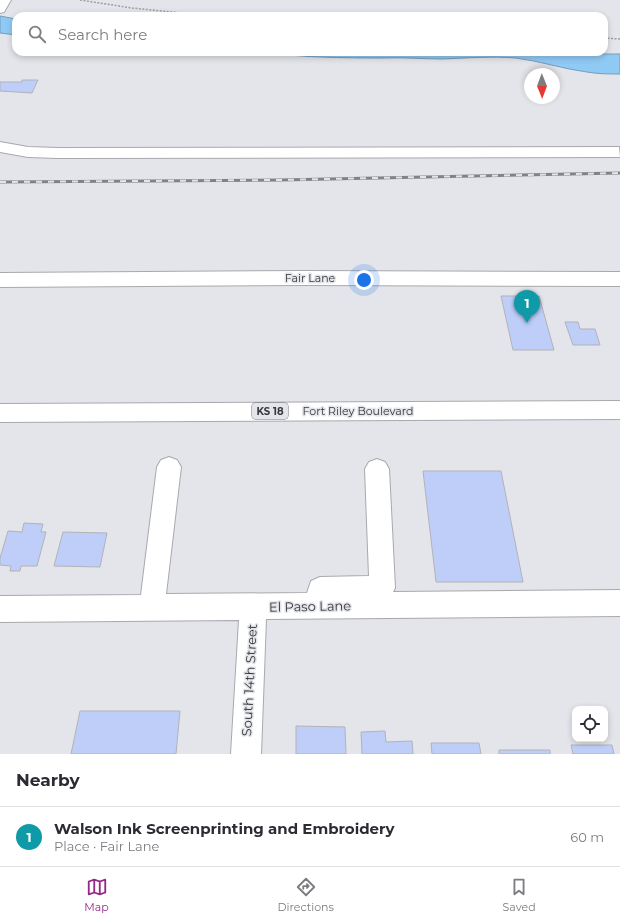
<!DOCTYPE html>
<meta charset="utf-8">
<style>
body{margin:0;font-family:Montserrat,sans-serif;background:#f2f2f3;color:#2b2b33}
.controls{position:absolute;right:12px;bottom:12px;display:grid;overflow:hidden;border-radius:8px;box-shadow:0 2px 6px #0003}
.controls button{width:36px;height:36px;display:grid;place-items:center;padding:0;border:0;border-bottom:1px solid #e1e1e2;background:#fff;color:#2b2b33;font:20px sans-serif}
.compass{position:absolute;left:524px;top:68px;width:36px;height:36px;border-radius:50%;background:#fff;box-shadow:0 2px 6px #0003;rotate:179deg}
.you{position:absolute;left:364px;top:280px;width:14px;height:14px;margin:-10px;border:3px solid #fff;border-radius:50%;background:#1a73e8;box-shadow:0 0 0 6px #1a73e833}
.badge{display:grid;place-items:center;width:26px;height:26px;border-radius:50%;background:#952787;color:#fff;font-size:13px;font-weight:700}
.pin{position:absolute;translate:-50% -33px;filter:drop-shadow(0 1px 2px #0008)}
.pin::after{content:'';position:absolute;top:21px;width:14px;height:12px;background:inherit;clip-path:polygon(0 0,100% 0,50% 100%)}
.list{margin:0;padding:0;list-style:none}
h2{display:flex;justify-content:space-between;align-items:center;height:52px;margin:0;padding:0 16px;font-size:17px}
h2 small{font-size:13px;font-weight:400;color:#7c7c81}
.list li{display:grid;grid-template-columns:26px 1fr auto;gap:12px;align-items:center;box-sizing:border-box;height:60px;padding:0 16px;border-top:1px solid #e1e1e2}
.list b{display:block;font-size:15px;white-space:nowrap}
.list p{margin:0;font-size:13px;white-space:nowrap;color:#7c7c81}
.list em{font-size:13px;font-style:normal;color:#7c7c81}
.icon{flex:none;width:22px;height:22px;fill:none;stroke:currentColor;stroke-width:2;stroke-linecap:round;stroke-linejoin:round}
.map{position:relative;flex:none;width:620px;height:754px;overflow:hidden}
.search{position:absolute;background:#fff;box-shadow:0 2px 6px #0003;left:12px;right:12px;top:12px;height:44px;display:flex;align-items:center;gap:10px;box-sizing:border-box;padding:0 14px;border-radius:12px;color:#7c7c81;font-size:15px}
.sheet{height:112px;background:#fff}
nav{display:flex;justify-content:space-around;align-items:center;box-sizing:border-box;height:56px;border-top:1px solid #e1e1e2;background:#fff;font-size:11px;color:#7c7c81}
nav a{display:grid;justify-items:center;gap:2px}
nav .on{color:#952787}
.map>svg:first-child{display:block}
</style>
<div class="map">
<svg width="620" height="754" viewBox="0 0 620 754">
<rect width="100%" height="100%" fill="#e3e5ea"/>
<path fill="#8fcaf4" stroke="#759ebc" d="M0,16L16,19V35L0,33Z
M278,52H562L581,54H620V74C609,74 598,74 587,72C563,69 540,61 516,58C491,56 467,58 443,59C423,59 403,57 383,58C368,58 285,58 278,52Z"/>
<path fill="#becef9" stroke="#b2b3b7" d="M22,80H38L32,93L0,91V82H22Z
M501,296H539L554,350H513Z
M565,322H578L580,329H595L600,345H573Z
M423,471H501L523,582H436Z
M24,523L43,524L41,532H46L37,566H21L20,571H10L11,566L0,565V558L8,531L22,532Z
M63,532L107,533L100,567L54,566Z
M80,711H180L176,754H71Z
M296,726L345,727L346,754H296Z
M385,731L386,742L412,741L413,754H362L361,732Z
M431,743H479L481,754H432Z
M571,745H612L614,754H573Z
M499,750H550V754H499Z"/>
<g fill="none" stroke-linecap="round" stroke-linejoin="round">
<defs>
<path id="minor" d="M0,0H11L4,12L0,13Z
M0,142L28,147L58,148L619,147L620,157L58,158L28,157L0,152Z
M305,271L620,272V286L305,285L0,287V273Z
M169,457L177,460L181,467L166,594L307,593L311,581L320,577L369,576L365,469L369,462L377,459L385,462L389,469L395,588L393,592L620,590V616L266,619L261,754H231L239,620L0,622V596L141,595L157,467L161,460Z"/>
<path id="highway" d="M620,401V419L0,422V404Z"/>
</defs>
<use href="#minor" stroke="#a8a9ad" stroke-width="2"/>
<use href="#highway" stroke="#a8a9ad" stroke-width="2"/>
<path stroke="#9c9ea1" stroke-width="1.5" stroke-dasharray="2 1.5" stroke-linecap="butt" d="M80,0L132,8L212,16
M604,38L620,39"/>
<use href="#minor" fill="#fff" fill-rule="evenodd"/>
<use href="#highway" fill="#fff" fill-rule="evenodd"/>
<defs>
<path id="rail" d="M0,182L280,180L620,173"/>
</defs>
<use href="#rail" stroke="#818285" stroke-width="3"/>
<use href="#rail" stroke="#e3e5ea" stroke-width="2" stroke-dasharray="6" stroke-linecap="butt"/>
</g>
<g text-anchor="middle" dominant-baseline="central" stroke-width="3" stroke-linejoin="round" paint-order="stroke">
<rect fill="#e3e5ea" stroke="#6b6c6f" stroke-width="1" x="252" y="403" width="36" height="16" rx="3"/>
<g font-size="10" font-weight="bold" fill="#38383a">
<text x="270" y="411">KS 18</text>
</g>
<g font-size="11" fill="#38383a" stroke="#e3e5ea">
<text x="310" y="278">Fair Lane</text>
<text x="358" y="411">Fort Riley Boulevard</text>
</g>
<g font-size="13" fill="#38383a" stroke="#e3e5ea">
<text transform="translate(310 606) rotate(-1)">El Paso Lane</text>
<text transform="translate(249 680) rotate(-87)">South 14th Street</text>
</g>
</g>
</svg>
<div class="controls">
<button><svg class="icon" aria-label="locate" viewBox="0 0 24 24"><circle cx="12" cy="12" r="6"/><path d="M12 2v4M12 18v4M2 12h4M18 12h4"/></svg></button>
</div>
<svg class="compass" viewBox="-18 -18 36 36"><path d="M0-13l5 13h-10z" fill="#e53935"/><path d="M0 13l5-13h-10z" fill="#7c7c81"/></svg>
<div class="you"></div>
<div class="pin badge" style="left:527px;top:323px;background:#0f9aa8">1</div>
<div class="search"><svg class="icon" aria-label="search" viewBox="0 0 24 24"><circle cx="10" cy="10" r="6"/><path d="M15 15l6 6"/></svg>Search here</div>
</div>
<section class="sheet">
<h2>Nearby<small></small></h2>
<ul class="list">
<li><span class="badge" style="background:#0f9aa8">1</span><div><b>Walson Ink Screenprinting and Embroidery</b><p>Place · Fair Lane</p></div><em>60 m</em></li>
</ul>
</section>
<nav>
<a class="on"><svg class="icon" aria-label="map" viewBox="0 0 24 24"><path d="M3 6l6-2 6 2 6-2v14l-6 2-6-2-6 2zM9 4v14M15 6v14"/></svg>Map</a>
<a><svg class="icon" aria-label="directions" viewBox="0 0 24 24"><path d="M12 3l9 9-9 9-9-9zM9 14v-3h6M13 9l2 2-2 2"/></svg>Directions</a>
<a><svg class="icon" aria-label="saved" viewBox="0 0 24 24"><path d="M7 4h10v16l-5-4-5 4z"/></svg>Saved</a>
</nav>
